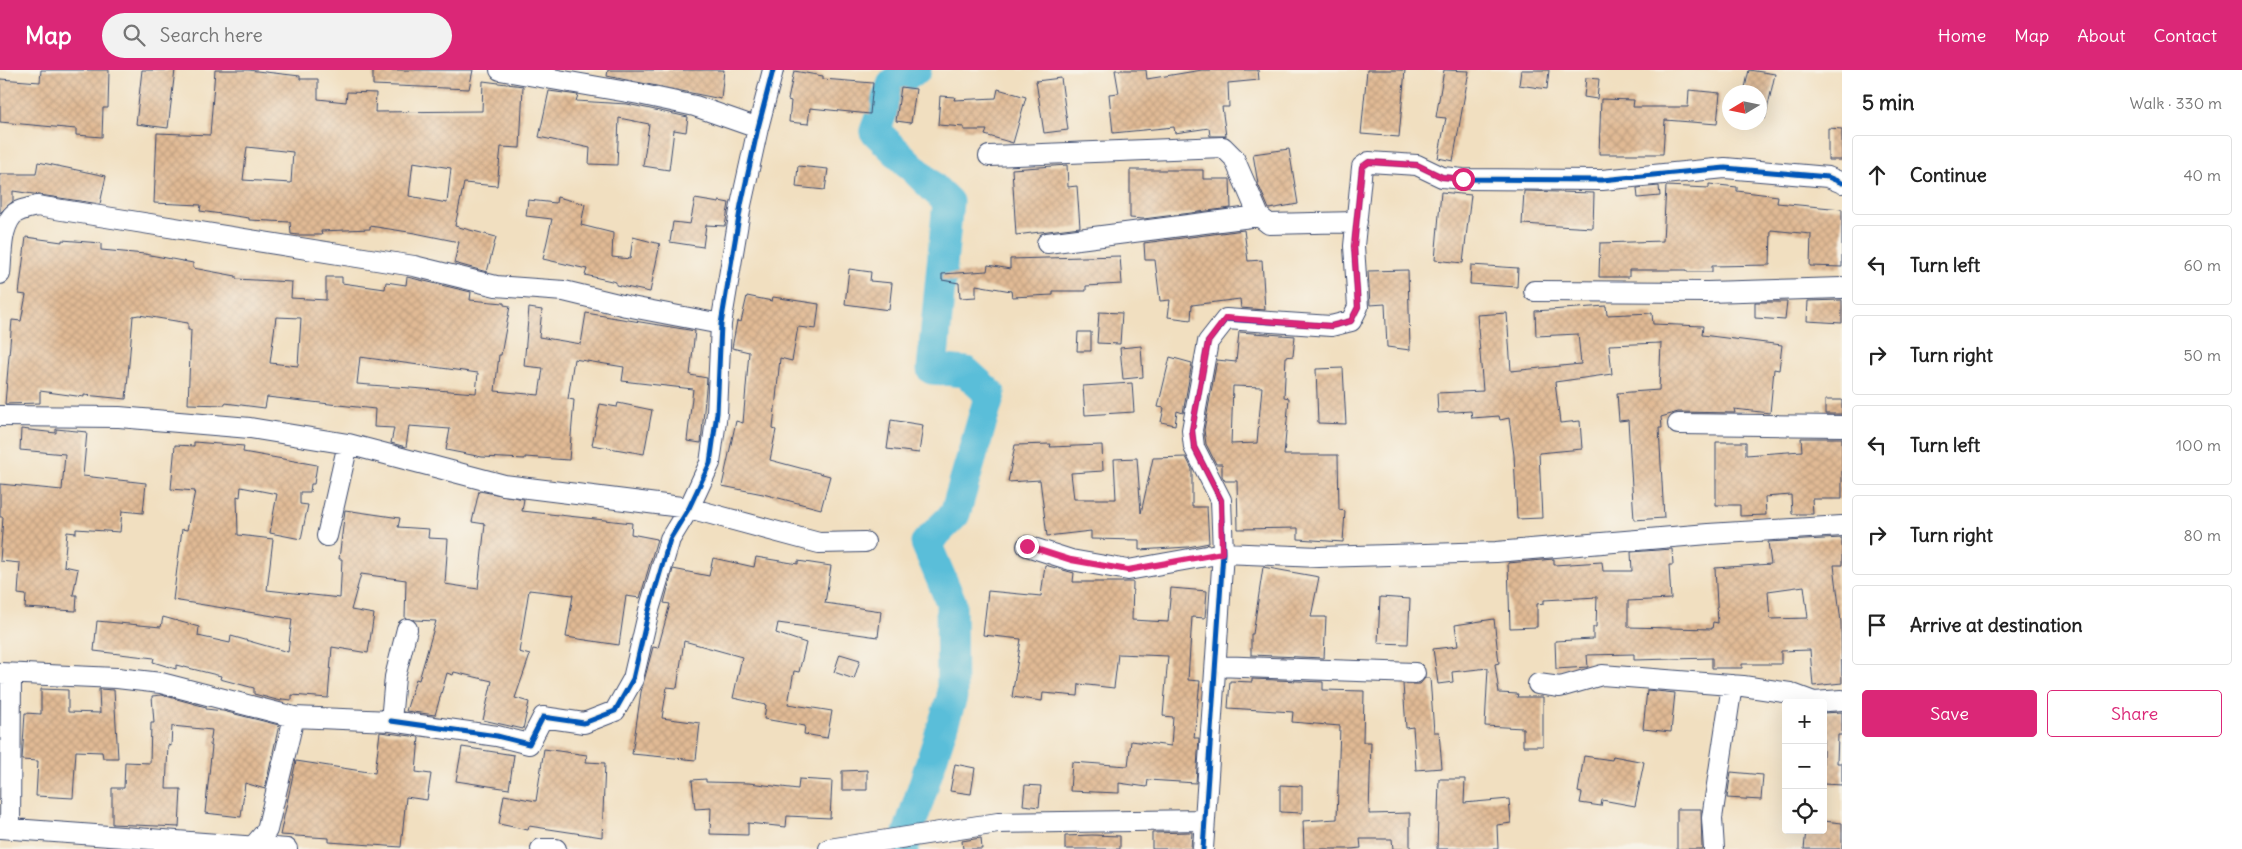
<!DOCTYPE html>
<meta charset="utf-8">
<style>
body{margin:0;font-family:Delius,sans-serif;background:#f2f2f2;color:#222}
.controls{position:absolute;right:15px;bottom:15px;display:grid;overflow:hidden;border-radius:5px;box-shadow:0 5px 20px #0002}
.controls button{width:45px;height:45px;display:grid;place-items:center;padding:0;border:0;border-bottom:1px solid #e0e0e0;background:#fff;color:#222;font:25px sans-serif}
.compass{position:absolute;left:1722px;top:15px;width:45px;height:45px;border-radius:50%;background:#fff;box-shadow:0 5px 20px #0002;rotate:260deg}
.stop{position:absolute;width:15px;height:15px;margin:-11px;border:4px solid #db2777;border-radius:50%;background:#fff}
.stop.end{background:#db2777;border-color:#fff;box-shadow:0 1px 5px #0008}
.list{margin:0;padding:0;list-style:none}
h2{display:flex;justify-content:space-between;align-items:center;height:65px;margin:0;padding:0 20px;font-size:21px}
h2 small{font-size:16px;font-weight:400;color:#767676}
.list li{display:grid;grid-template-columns:32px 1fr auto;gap:15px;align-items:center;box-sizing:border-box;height:80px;margin:0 10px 10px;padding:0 10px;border:1px solid #e0e0e0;border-radius:5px}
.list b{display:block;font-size:19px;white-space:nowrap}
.list em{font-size:16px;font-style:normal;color:#767676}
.actions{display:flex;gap:10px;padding:15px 20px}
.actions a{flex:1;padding:11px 0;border:1px solid #db2777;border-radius:5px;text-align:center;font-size:18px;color:#db2777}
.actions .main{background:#db2777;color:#fff}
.icon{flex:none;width:28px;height:28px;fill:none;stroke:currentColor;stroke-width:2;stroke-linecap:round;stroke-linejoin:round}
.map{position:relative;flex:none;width:1842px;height:779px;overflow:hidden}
header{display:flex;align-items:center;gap:30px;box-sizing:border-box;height:70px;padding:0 25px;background:#db2777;color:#fff}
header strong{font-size:24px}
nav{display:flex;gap:28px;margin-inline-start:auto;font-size:18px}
.search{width:350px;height:45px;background:#f2f2f2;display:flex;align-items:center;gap:12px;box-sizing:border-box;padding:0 18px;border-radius:28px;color:#767676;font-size:19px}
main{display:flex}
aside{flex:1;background:#fff}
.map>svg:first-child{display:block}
</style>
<header>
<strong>Map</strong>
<div class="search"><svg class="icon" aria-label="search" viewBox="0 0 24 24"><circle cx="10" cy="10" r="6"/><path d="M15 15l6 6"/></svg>Search here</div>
<nav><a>Home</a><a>Map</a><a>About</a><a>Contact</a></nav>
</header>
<main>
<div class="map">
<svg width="1842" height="779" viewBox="0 0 1842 779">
<defs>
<pattern id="building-cross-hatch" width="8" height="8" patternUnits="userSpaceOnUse" patternTransform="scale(1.25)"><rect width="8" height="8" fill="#e1ba94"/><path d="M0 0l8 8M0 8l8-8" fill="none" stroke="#c0a082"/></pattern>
</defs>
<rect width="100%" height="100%" fill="#f7f3e8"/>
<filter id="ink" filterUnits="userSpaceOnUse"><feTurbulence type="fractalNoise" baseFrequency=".02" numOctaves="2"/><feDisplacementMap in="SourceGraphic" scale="10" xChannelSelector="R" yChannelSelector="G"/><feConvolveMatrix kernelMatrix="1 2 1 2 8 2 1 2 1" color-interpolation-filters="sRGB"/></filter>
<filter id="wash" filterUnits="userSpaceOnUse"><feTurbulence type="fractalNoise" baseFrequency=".0096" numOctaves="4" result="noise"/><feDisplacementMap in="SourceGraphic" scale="20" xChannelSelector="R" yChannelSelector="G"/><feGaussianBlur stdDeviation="1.12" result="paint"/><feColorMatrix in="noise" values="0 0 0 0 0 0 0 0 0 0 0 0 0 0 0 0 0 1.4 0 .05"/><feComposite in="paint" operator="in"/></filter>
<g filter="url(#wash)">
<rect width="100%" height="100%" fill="#f1dfc0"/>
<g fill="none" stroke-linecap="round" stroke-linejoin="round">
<path stroke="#5abed9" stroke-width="31" d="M903,779L952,627L951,532L926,473L955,444L990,324L966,302L932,299L948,132L875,61L893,13L916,0"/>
</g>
<g id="blocks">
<path fill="url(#building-cross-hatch)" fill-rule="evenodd" d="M41,0H109L108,38H103L102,67L76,65V59L0,52V9L40,12Z
M142,0H175L168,58L136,54Z
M215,0H248L300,6V9H318V29L346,32L347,22L376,23L375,42L482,41L483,11L523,16L520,78L501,77L497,116L464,113L455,156L496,167L487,202L454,193L459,172L415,163L370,156V159L321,161L322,165H298L291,164L290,152L249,150V148L200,141L201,135L154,133L157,63L210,65ZM247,77L293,82L291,113L243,110ZM413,92L451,98L447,133L409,126Z
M373,0H473L469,19L373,15Z
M608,0H724L721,29L607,6Z
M1115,0H1146L1147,9L1202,0H1258L1259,10L1228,13L1229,37H1222L1226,66H1210L1209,58L1175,63L1174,57L1113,63L1109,24L1119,23Z
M1367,0H1405L1399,67L1361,64Z
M1444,0L1469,1L1453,91L1438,88L1446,48L1436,47Z
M1521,0H1549L1547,19L1519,15Z
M1749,0L1775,4L1765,49L1760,48V22H1744Z
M794,1L823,6V9L873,13L870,44L810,38L808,54L789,52L791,31L788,30Z
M1061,8L1068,60L1044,63L1036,11Z
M1586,8L1599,9L1597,29L1584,27Z
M901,17L916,19L911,53L896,51Z
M998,19L1026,27L1013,73L985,65L987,60H964V57L938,55L940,26L955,27L954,30L996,28Z
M1689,20L1720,23L1717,54L1665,50L1663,84H1599L1601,29L1634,30L1633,37H1688Z
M549,21L578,25L576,31L627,34L688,47L686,62L674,60L669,100L643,96L649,54L619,48L617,95L589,94L590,78L539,67Z
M1828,58L1842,59V90H1828Z
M1289,79L1298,134L1269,139L1258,114L1253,84Z
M38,92L106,106L100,134L13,121V131L0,143V104H36Z
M1067,95L1068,117L1077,116L1080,157L1016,165L1012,99Z
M798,96L828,99L825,120L796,117Z
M1130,100H1203V109H1230L1231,138L1143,149L1130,148Z
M1709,114L1737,117V121L1778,126L1777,133L1842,139V197L1810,196L1811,164L1771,160L1770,195L1712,196V202H1687V200H1629V207H1599L1600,173L1663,171L1666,116L1709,118Z
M1659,116L1660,126L1638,128L1637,118Z
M1524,121L1594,123L1593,158L1522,154Z
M1441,122L1471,125L1463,193L1435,190Z
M557,127L585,134L581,155L613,163L612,187L630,189L633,167L660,174L650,222L616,215V212L585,205L587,199L543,189L552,149L526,146L528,130L556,133Z
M695,129L719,133V131L729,133L725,156L706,155L703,177L670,172L673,152L690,154Z
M1244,160L1248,191L1262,190L1265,240L1241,238L1240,229L1192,235L1191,250L1168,247L1170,230L1160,231L1155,190H1145L1144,173Z
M26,167L62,172V170L101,173V180L145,184L193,193V198L236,206V209L292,212L291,228L326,230V207H342V213L385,219L386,212L406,215L407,207L471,222L470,230L504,233V235L510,236L501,285H499L495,321L539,325L543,298L524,296L529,238L542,240L539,267L581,274L586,243L695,261L690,305L707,308L701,373L687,371L693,319L622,311L624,297L574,289L568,329L574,330L569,390L525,387V389L482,387L446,380L450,359L409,356L406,377L391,373L394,358L374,357L375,339L267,327L265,338L225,333V335L188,334L191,260H188V253L139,245L133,246L126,329L84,325V327L40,321V333L5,334L12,250L21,251L26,225L19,224ZM276,247L301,248L298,296L270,293ZM360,287L478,303L476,323L357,314Z
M1120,186L1122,214L1086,216V221H1053V225L1012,227L1011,221L976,215V227L960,228L959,213L942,210V204L987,201L988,195L1010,199V189Z
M1471,195L1518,198L1517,217L1470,214Z
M849,199L871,202L870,211L892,213L889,240L845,234Z
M1408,200L1410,280L1387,277L1385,234L1370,235L1368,201Z
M747,226L772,231L773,227L819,234L816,259L798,257L792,291L780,288L773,359L776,360L770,390L830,406L821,439L763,424L722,416L736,351L743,353L749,282L732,278L737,251L741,252Z
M1842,230V253L1807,251L1808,231Z
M1755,232H1787L1785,250L1755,248Z
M1606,236L1607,245L1652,243L1653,254L1703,256L1702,265L1782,275L1779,300L1774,299L1770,343L1734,339L1735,343L1678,342L1661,347L1662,358H1659L1664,448L1634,450L1628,350L1619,351L1617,323L1659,320L1661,273L1609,275L1612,304L1555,312L1560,353L1580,351L1582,379L1539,383L1542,448L1517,449L1514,385L1509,348L1500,350L1499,346L1472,348L1471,341L1438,343L1437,323L1483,321L1477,245L1507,243L1511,301L1581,294L1578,264L1536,266L1535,241Z
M1099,242L1122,243L1120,274L1097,273Z
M1078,262H1091V281H1077Z
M1239,262L1295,266L1293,286L1286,287L1284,327L1289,328L1284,385H1338L1339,440L1345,441L1343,472L1298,469V458L1238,459L1237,411H1225L1222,406V394H1216L1206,374L1204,360L1217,290L1236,292ZM1233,316L1262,317L1257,373L1231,374Z
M1141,276L1143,307L1123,309L1120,278Z
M1170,287L1192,293L1183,343L1177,341L1175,355L1161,352L1164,338L1158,337Z
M1343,298L1346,354L1318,353L1316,299Z
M1132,313L1134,342L1085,345L1083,316Z
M1825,330H1842V344H1825Z
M618,333L652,340L644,384L592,375L600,334L617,337Z
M891,350L923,355L919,383L887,379Z
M21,359L56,363V359L87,362L83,406L146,413L143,443L122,441L120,462L76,459V463L67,462L64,496L78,499L73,525H77L76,541L25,538L26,525L18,524L20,493L0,491L3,447H0V414L62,420L65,384L20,380Z
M1801,368H1842V429H1812L1813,444H1792L1791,425L1765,427L1766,445L1740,446V435H1716V372H1746V385L1802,381Z
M194,372L244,376L243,382L317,395L314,414H311L310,422H300V434L308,435L301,469L270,463L277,424L241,417L240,427L237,426L238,465L273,469L267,520L340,528L342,489H339L345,440L400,448L398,457L429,459L428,468L448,469L445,514L478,519L485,454L472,452L479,421L524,429L522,441L632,453L631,464L657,469L655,476L640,528L626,526L619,575L566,567L573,525L529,520L519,582L530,585L515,628L529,632L523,659L483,650L492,611L454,602L453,605L447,603L435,645L406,641L416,609L419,610L436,551L415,550L405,548L406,510L361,504L351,540L374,544L368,583L332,577L328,628L292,625V630L282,629L281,631L254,624V618L220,609L221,606L176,595V599L153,592L154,588L94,581L97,551L161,557L163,547L199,557L198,566L230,573L231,566L288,582L292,549L173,530L182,459L187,460L195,421L171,419L175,375L194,376Z
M1051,374L1050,377L1102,375L1103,401L1071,403L1074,429H1116L1114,389L1137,388L1141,443L1153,388L1186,387L1192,399V437H1207L1209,473L1188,477L1139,480V470L1091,469V461L1047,466L1040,410L1008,412L1015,375Z
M1842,468V495H1834L1841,552L1842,613L1813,616L1810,580L1781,581V594H1742V598H1712V588L1634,590V584L1587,585L1588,597L1556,599L1555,571L1593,569V557H1596L1597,527L1544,530V533L1537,534V557L1510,558L1508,493L1554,489V495L1602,492L1603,501H1632L1631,482L1672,479L1673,495H1669L1671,529L1628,531V557L1712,559L1713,552L1718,553L1715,498L1771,494L1768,472ZM1804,516L1808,548L1770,549L1768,521Z
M756,487L798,494V491L831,496L825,533L881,541L878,567L778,553L776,563L806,573L799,602L794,601L788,634L832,641L827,668L804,664L805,656L764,649L766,635L733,628L742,587L684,571L677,618L667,617L662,648L700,653L696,690L632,684L641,622L653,577L658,578L670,534L664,533L673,499L709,506L713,488L754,497Z
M1045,495L1074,503L1073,512H1133L1132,550L1168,552L1171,518L1207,521L1205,548L1192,547L1188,610L1200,611L1194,668H1199L1196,713L1148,710L1147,717L1119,713V723L1070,721L1072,692L1128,696L1131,671L1171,676L1173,647L1163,646L1168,586L1118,584L1114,618L1079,614L1078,626L1043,623L1042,631L1012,627L1021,569L983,565L988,521L1041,526Z
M1263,497L1319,507L1311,547H1326L1324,588L1251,585V564H1253Z
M1380,527L1410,529L1408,574L1378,573Z
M1494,549L1499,593L1495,594L1499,623L1518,624L1517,627H1543V676H1523V658L1485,656L1488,598L1452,602L1453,612L1438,614L1433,579L1458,576L1455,555Z
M840,584L860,590L854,609L834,602Z
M1425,608H1430L1434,662H1439L1442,698L1416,700L1413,657L1406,658L1403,614H1420Z
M1252,609L1323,612V620L1364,621L1363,672H1371L1369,744L1410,743V779H1393L1392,769H1360L1361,778L1351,779H1304L1303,751L1337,749L1340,656L1292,652L1293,642L1228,638L1230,611L1252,612Z
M41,619L68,620V642L100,643L99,619L114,620L118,688H103L102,682L76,681L73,728L36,726L38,691L22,690L25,643L41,644Z
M1647,620L1675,623L1671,662L1643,659Z
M162,625L206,637V639L223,641L279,655L265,719L245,713L241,747L205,743L212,676L210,675L212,660L172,656L171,676L168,675L166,719H181L179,757L112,754V718H124L125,692L150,693L151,653H154L152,626Z
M1842,642V665H1838L1837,693H1842V715L1823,714V643Z
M380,662L419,667L416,702L431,704L427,730L406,727L401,777L329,772V768L280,765L296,691L375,703Z
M462,677L514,685L509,719L456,711Z
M544,679L587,685L586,692L605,693L602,767L529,756L528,760L499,754L504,725L536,731Z
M1584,686L1612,690L1613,686L1644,692L1635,736L1602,730L1601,736L1580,733L1582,723L1578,722Z
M955,694L975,698L971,724L950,721Z
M867,700V720H842V701Z
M1731,702L1763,705L1761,730L1727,728Z
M706,709V712L749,713L798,719L799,709L832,711L830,748L787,746L786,757L748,753V765L710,764L711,738L695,739L692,710Z
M1439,709H1465L1464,733L1509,729L1511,753L1497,755L1498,779H1437Z
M1025,715L1041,716L1039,737L1023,735Z
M1280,715L1302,716V743L1280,742Z
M1677,739H1701L1702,779H1677Z
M1823,751L1842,753V779H1804L1806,760H1823Z
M1189,762H1192L1191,779H1152V763Z
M1092,765L1120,766V779H1065V766Z
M981,768L982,779H963L962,771Z"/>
</g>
</g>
<g filter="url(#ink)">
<use href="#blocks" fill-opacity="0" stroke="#3b496d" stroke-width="1"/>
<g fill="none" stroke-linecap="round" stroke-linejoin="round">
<defs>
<path id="minor" d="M500,0L639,24L695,36L758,58
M989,86L1223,77L1234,88L1259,146L1269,154L1357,152
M1047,173L1259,146
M0,204C2,187 0,161 12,146C17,140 29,138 37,136L414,196L496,216L564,221L626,236L721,254
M1534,221L1707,222L1842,218
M0,346L119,347L250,358L348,374L504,415L689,438L819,473L865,472
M1678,354L1842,356
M327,466L348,374
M1027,476L1071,490L1128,500L1223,483L1319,487L1496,482L1708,464L1842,456
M1216,596L1415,603
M0,603L117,608L161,613L294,647L391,651L395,607L407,559
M1538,614L1560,617L1602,605L1743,616L1790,623L1814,632L1842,630
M391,651L497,666L529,674L543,647L584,653L615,641L633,609L649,540L670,469L689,438L710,393L717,343L721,254L741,135L758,58L773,0
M0,758L287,779
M10,758L11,604
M251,779L267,760L294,647
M541,779H556
M829,779L998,753L1205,750
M1203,779L1223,483L1221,430L1194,377L1192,360L1208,272L1226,249L1331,256L1351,251L1358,237L1354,176L1362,97L1369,92L1417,95L1442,107L1463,109L1602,110L1725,98L1828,107L1842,113
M1714,779L1712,748L1732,615"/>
</defs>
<use href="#minor" stroke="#3b496d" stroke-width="22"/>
<use href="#minor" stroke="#fff" stroke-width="20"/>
<defs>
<path id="cycleway" d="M391,651L497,666L529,674L543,647L584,653L615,641L633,609L649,540L670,469L689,438L710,393L717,343L721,254L741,135L758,58L773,0
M1203,779L1223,483L1221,430L1194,377L1192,360L1208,272L1226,249L1331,256L1351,251L1358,237L1354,176L1362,97L1369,92L1417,95L1442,107L1463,109L1602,110L1725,98L1828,107L1842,113"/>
</defs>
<use href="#cycleway" stroke="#f7f3e8" stroke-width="8"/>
<use href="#cycleway" stroke="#0057b8" stroke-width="5"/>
</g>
</g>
<g fill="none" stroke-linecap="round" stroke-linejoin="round" filter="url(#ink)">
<path stroke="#db2777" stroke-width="6" d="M1027,476L1071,490L1128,500L1222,483L1221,430L1194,377L1192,360L1208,272L1226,248L1331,256L1351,251L1358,237L1354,176L1362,97L1369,92L1417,95L1442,107L1463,109"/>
</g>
</svg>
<div class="controls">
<button>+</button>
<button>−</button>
<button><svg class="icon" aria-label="locate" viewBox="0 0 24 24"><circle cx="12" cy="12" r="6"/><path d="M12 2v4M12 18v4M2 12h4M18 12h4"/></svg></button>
</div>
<svg class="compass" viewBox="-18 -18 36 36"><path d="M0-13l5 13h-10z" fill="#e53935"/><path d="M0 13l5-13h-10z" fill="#767676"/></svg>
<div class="stop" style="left:1463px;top:109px"></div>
<div class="stop end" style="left:1027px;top:476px"></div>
</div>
<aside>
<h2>5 min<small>Walk · 330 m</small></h2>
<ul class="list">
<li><svg class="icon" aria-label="ahead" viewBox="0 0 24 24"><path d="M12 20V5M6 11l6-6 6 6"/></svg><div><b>Continue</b></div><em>40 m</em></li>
<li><svg class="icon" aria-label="left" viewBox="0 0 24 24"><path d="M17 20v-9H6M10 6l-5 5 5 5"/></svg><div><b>Turn left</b></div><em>60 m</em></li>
<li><svg class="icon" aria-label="right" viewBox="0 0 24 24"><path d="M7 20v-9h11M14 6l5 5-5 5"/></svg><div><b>Turn right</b></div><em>50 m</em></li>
<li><svg class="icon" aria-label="left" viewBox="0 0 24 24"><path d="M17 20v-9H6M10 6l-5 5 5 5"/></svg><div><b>Turn left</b></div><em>100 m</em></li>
<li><svg class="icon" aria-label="right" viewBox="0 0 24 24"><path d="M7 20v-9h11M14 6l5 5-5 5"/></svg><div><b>Turn right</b></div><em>80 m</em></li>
<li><svg class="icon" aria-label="arrive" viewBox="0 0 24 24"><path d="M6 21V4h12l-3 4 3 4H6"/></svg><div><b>Arrive at destination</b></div></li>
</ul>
<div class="actions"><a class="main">Save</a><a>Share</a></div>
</aside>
</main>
